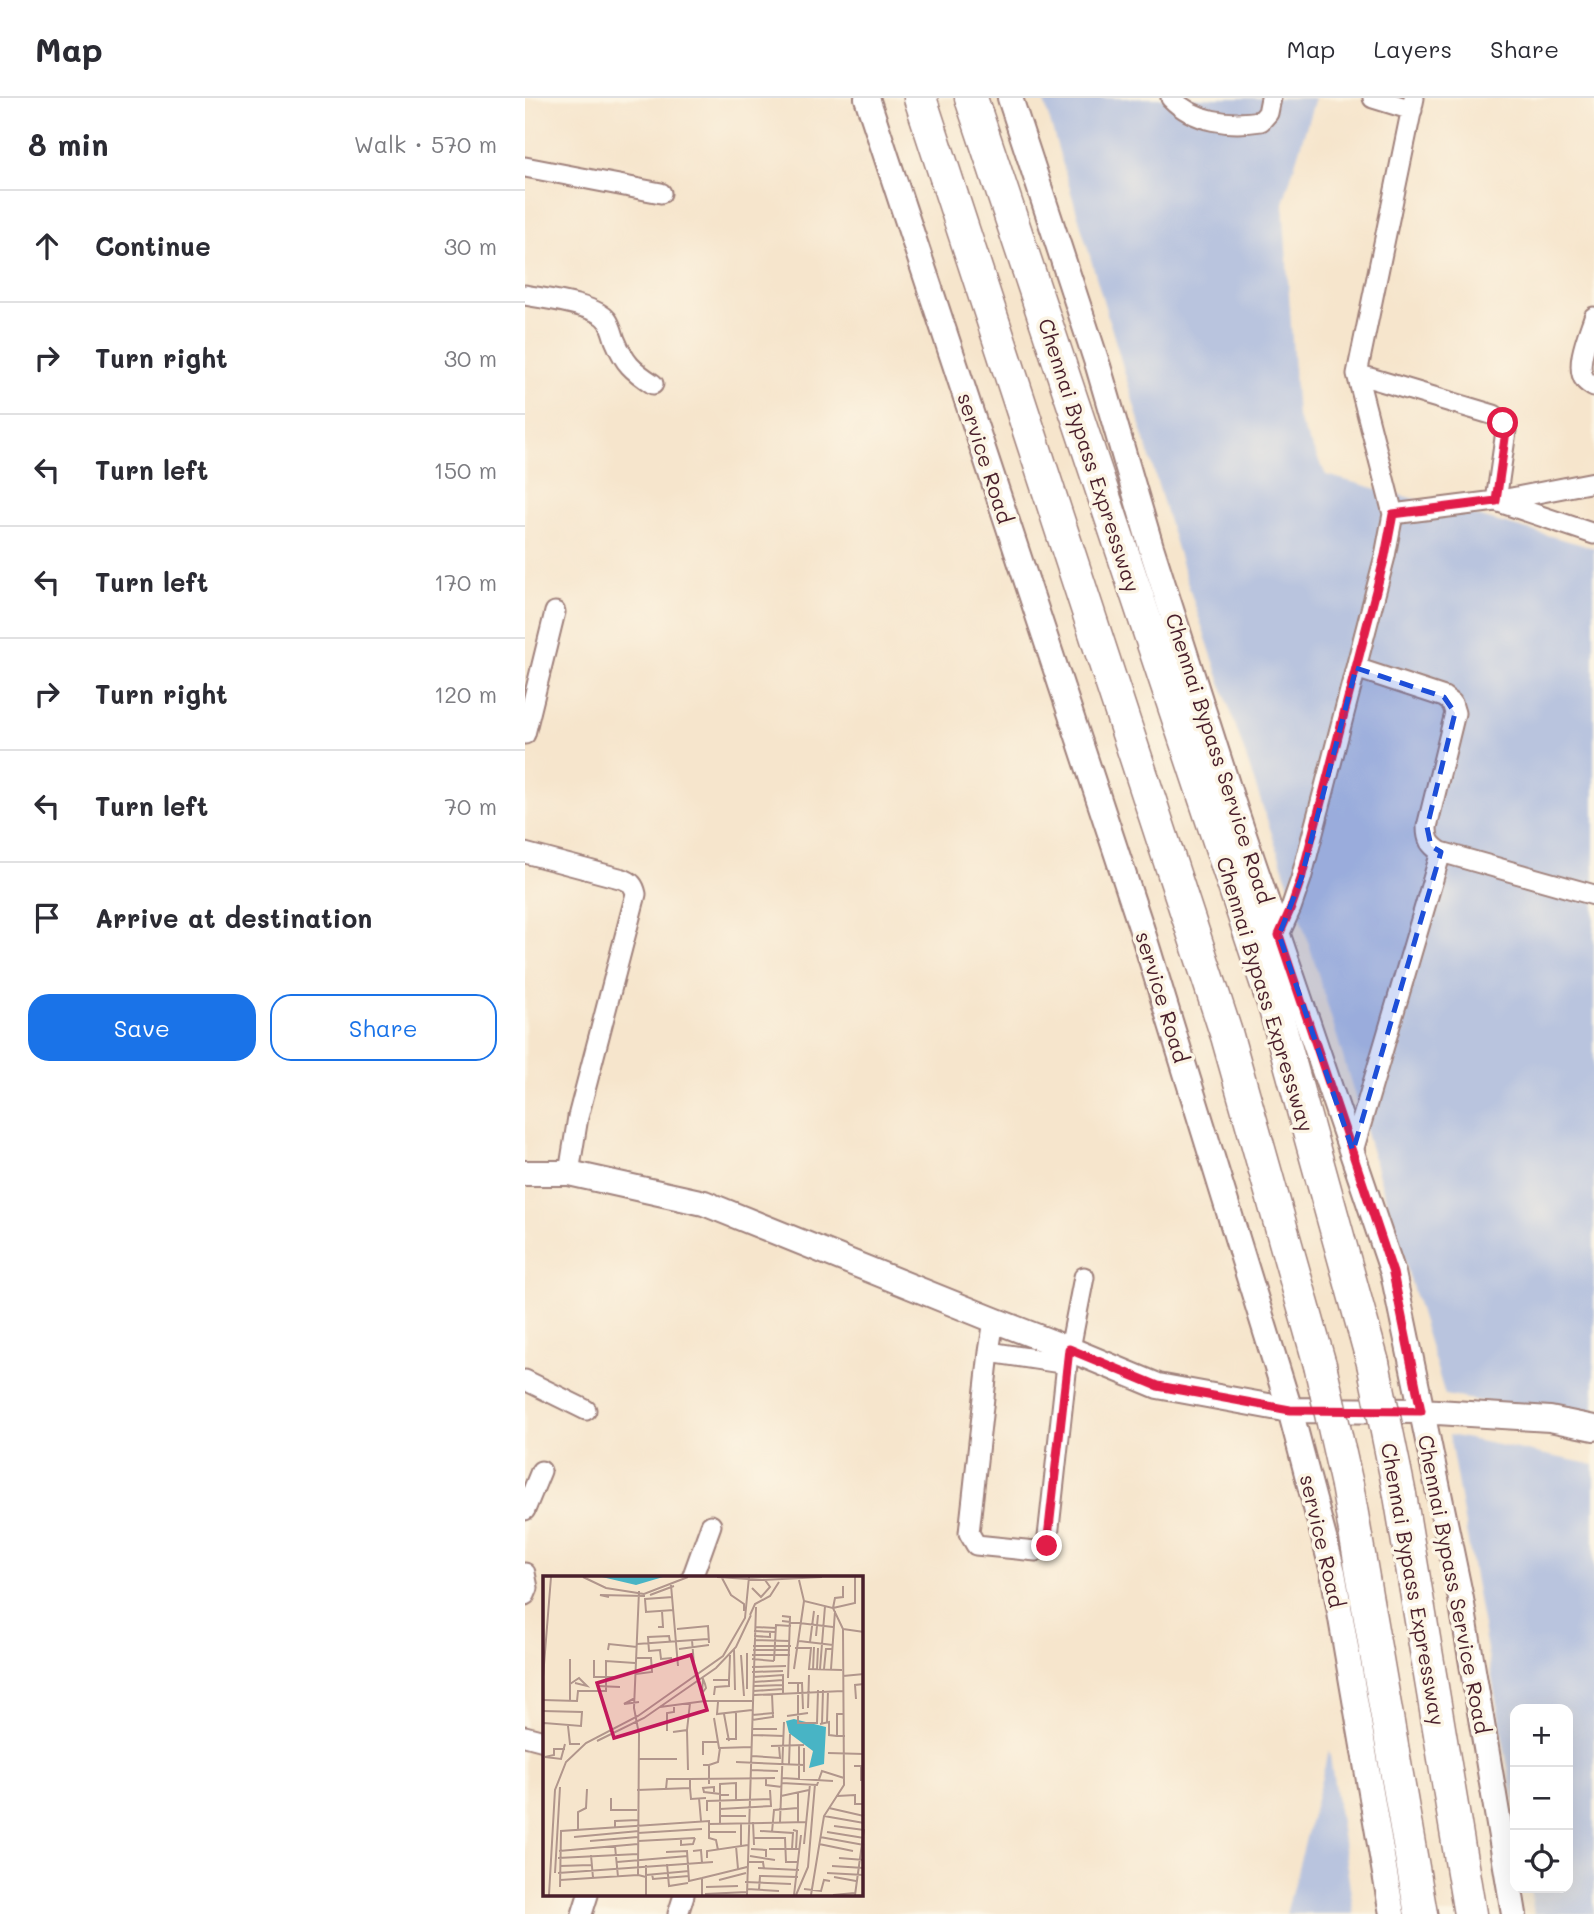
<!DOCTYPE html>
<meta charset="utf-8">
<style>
body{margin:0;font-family:Mali,sans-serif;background:#f7f7f7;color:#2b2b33}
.controls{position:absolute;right:21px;bottom:21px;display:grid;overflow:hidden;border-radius:14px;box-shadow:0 7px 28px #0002}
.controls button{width:63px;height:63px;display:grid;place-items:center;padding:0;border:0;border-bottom:2px solid #e1e1e2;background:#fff;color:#2b2b33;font:35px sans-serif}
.stop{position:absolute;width:21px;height:21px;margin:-16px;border:5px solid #e11d48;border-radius:50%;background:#fff}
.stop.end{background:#e11d48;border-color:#fff;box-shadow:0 2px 7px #0008}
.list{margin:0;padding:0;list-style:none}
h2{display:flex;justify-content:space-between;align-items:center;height:91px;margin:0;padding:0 28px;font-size:30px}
h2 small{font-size:23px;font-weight:400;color:#7c7c81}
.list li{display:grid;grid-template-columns:46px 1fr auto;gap:21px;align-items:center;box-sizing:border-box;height:112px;padding:0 28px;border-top:2px solid #e1e1e2}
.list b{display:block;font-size:26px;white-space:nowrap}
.list em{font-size:23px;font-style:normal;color:#7c7c81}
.actions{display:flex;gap:14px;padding:21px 28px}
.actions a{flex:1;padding:16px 0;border:2px solid #1a73e8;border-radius:21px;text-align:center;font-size:24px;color:#1a73e8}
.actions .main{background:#1a73e8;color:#fff}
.icon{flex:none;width:38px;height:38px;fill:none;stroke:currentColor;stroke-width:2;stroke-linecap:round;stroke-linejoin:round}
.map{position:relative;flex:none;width:1069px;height:1816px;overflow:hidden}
header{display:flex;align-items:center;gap:42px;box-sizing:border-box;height:98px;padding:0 35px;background:#fff;border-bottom:2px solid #e1e1e2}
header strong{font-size:33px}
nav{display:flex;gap:38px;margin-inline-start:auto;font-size:24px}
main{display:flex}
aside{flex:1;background:#fff}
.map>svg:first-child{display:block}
</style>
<header>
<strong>Map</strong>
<nav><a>Map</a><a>Layers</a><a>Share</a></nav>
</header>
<main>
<aside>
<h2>8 min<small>Walk · 570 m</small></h2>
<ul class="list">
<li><svg class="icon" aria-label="ahead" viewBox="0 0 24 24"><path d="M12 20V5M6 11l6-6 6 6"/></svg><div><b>Continue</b></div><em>30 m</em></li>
<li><svg class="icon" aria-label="right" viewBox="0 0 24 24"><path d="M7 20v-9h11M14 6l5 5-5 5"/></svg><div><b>Turn right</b></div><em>30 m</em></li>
<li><svg class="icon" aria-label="left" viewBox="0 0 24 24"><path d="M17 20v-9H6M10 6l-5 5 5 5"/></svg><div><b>Turn left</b></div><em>150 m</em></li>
<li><svg class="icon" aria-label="left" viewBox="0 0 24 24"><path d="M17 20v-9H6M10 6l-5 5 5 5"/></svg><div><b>Turn left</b></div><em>170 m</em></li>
<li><svg class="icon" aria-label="right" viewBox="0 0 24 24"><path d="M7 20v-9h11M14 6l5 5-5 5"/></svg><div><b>Turn right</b></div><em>120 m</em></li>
<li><svg class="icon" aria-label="left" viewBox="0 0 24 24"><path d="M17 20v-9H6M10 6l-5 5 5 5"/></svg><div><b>Turn left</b></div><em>70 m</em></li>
<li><svg class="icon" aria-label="arrive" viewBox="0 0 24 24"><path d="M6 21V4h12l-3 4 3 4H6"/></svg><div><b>Arrive at destination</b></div></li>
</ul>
<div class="actions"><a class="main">Save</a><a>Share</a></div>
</aside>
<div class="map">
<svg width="1069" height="1816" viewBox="0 0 1069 1816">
<rect width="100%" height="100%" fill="#fcf5e5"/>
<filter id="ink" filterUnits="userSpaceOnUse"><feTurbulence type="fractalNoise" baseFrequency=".0143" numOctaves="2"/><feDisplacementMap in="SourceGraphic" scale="14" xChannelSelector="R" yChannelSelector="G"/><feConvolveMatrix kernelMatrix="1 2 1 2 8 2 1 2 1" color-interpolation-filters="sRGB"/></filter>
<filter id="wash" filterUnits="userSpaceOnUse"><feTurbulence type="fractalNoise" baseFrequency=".00686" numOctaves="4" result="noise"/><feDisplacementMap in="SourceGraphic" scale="28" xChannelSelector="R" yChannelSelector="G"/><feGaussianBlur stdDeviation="1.57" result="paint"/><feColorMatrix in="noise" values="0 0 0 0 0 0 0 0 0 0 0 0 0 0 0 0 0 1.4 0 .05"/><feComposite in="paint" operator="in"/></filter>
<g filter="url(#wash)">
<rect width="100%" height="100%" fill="#f6e5cc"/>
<path fill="#b9c4de" d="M518,0H790L758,105L772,319L801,377L1069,450V1323L920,1297L784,846L661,481Z
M924,1337L1069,1367V1816H1009L1005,1790H1043V1611H990V1709Z
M804,1652L829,1816H761Z"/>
</g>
<g filter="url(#ink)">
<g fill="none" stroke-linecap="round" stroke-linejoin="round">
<defs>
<path id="minor" d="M646,0C669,24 704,28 736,23L743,15L746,0
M848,0L887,12
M0,69L136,95
M0,197C20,201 70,206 82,222C86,227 88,236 90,242C100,266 107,272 128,286
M1069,219C1064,235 1049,268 1060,282C1062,285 1066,287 1069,289
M832,276L969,317L978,325L981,333L971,403L1069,436
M868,416L971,403L1069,384
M831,570L919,599L927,605L930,615L902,729C902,742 905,747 916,754L1069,797
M0,636L30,514
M0,755L98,781C106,784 109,787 111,796L53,1019L44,1075
M754,837L766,810L776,781L860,458L868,416L832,276L889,0
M828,1053L916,754
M469,1222L464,1254L444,1435L451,1447L511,1453L522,1448L542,1266L559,1179
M464,1254L542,1266
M0,1282L61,1312
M0,1412L16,1373
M0,1475L3,1490L0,1497
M167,1480L186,1427
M0,1638L19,1643
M57,1816L63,1797
M153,1816L159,1797"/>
<path id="tertiary" d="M342,0L616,829L765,1312L808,1474L867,1816
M485,0L573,268L626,449L708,705L868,1175L936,1501L989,1816
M0,1075H44L179,1105L469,1222L544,1251L633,1288L765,1312L896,1313L1025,1321L1069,1330"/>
<path id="trunk" d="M395,0L702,938L795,1267
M446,0L750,911L848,1265
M822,1387L896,1816
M875,1397L945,1816"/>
</defs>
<use href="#minor" stroke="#a0827c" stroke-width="23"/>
<use href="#tertiary" stroke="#a0827c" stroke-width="28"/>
<use href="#trunk" stroke="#a0827c" stroke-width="35"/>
<use href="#minor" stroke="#fff" stroke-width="19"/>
<use href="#tertiary" stroke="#fff" stroke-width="24"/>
<use href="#trunk" stroke="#fff" stroke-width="32"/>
<defs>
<path id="trunk-bridge" d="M848,1265L875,1397
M795,1267L822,1387"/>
</defs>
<use href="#trunk-bridge" stroke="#a0827c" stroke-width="35" stroke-linecap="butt"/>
<use href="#trunk-bridge" stroke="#fff" stroke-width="32"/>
</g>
</g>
<g fill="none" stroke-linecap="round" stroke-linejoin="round" filter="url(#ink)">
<path stroke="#e11d48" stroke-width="9" d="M522,1448L544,1251L633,1288L694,1299L765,1312L896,1313L868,1175L754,837L766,810L776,781L860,458L868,416L971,403L981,333L978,325"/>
</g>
<path fill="#1d4ed8" fill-opacity="0.2" stroke="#1d4ed8" stroke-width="5" stroke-dasharray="14 9" stroke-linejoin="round" d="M831,570L919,599L930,615L902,729L906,748L916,754L828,1053L754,837L776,781Z"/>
<g text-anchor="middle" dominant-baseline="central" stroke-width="7" stroke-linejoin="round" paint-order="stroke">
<g font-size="21" fill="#4a1f2b" stroke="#fcf5e5">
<text transform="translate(565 357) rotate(72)">Chennai Bypass Expressway</text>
<text transform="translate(461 360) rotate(72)">service Road</text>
<text transform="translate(695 660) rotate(72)">Chennai Bypass Service Road</text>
<text transform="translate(741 896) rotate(73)">Chennai Bypass Expressway</text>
<text transform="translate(638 899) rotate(73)">service Road</text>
<text transform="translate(798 1443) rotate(77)">service Road</text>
<text transform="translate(889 1486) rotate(80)">Chennai Bypass Expressway</text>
<text transform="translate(930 1486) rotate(79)">Chennai Bypass Service Road</text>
</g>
</g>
<g transform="translate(18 1478)">
<rect width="320" height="320" fill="#f6e5cc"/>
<path d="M59,1H120L93,9ZM251,143L283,151L281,188L266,192L270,175L246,157L243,145Z" fill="#48b4c5"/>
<path fill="none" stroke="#b1968c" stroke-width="2" d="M40,1L63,12L101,18L145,1M174,1L222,4L227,11L218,21L209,12M179,2L188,19L201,28V35M219,4L279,1M256,4L261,25L290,32L300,53L301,209L281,240L268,319M128,9L135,90M96,15L91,132L96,158L95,299L103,301M107,19L131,10M66,21L57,19L102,20M290,32L312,27V1M290,32L292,22L300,21V10M102,36L131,34M103,36L102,23L130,21M207,39L212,28L227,20L236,6M239,40L247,41L245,102M239,45L290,51M115,51H120L119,35M212,51L233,52M134,53L165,50L166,67M300,53L321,56M211,55L232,56M211,60L227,61V56M273,60L275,39M149,64L151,89M211,64L247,65M256,65L290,69M127,66L126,60L105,61L106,75L117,74L118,83L129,82M267,66L271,35M94,68L165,63M210,70H248M252,72H268L266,93L299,94M136,73L166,69M191,73L192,114M65,74L66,68L94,71M210,74H247M204,77V113M198,79L201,120M209,79H247M93,82H108L109,96L93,98M27,83V124M209,83L231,85M51,84V101H77M231,85L233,49L248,50M209,91L243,90M251,93L261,25M270,93L271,71M274,93L275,72M277,93L282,30M281,93L283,73H289M288,93L292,35M209,96L240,95M300,100L321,98M0,101L8,1M159,101L160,103L162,108L163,112L159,117L160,103M210,101L240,99V117M170,104H186V110L172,111L171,119M186,104L187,79M210,106L240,104M245,107H259L260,133M255,107V143M27,108L36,102L44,110L32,107M55,110L77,111M210,110L240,109M210,115L240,113M211,119L300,115M92,122L81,128L96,126M313,123L312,109L321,108M0,124L34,125L35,115H63V85L92,87M175,126L174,138L209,134M117,131L162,125H209M265,132L266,99M0,135L39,136L38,150L1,147M181,138L186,165M300,138H294V160H302M209,139L231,137M244,140L265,137M0,142V230M171,142L176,172L209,171M255,143V147H274L275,114M209,144L230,141L229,118M284,146L285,115M277,148L286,146V159L294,160M279,148L280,114M25,150L27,168H37M209,153H234M144,154L145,194M124,155V137L131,136V131M130,156L144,154L147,127M209,159L241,160M183,163H193V136M54,165L101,142L173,92L193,71L208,39M228,170L261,169M285,177L321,178M160,179V166H175M209,180L237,182L236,170M2,181L18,183L22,168M2,181L11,179V173H22M95,183H134M193,186L261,189M246,188L247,158M160,189H166V208M166,189L175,186L177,172M311,190H318V205M208,194L235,195M261,196V172M223,202V209L239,211M239,202L290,205M256,203V169M239,207L274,209L279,195L301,202M147,212L148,223L163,222M123,213L124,203H147M94,214L147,212V203L232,202M171,216V211L160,212L161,216L186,219M255,217V246M238,220L266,214M294,220L312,219V228H321M68,222V234H94M156,222L158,245M286,232L321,240M177,233L228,230L227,214M164,235V225L228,223M177,240H203M281,240L321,247M210,246L211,269M237,246L241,146M177,247V208L193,207V226M198,247V269M166,248L264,246M291,250L321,254M72,253V245L95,244M35,254V236L43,232L44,213M250,254L254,255L253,273M217,255L250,257L249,273M166,256H193M229,256L231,234L255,232M284,256L321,262M95,257L159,253M31,261L96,255M277,261L321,269M138,262V269L150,268L152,262M211,262H242L243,286H255M47,265L95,261M95,265L152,262M261,268L267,208M276,268L310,275M72,270L75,301M193,270L195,293M208,273L223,274V281M226,273H257M16,275L95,268M150,275L158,274L159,287M123,276L144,275L146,305L159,302V319M48,279L50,302M207,280L232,284M15,282L95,278M164,282V275L205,269M296,282L321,284M74,286L145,280M206,286H220L221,293M124,288L126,310L145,307M17,290L48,289M289,290L321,292M215,292L256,294M12,297L17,211M15,297L170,286M284,297L321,299M109,298L110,303L146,300M103,299L146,295M291,301L313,305M159,302L204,291M17,304L95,299M176,304L203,297M202,306L248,308M17,311L18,255L166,245V262L173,264L175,274M163,311L195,310M204,313L236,315M261,313L278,315L281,304L287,305M216,314L217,300L255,301M162,318L204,316M6,319L12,214L23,186L43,167L95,140L180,80L202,42L206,1M103,319V289M204,319L213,31M251,319L258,259M253,319L265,291L272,208M290,319L312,317M312,319L321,253"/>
<path fill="#c2185b" fill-opacity="0.15" stroke="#c2185b" stroke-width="3.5" d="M148,79L164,134L71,162L54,107Z"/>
<rect width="320" height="320" fill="none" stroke="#4a1f2b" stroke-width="3.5"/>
</g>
</svg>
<div class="controls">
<button>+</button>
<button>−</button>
<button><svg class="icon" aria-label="locate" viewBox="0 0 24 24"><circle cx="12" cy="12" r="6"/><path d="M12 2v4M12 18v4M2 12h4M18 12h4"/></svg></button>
</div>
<div class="stop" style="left:978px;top:325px"></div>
<div class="stop end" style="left:522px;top:1448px"></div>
</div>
</main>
